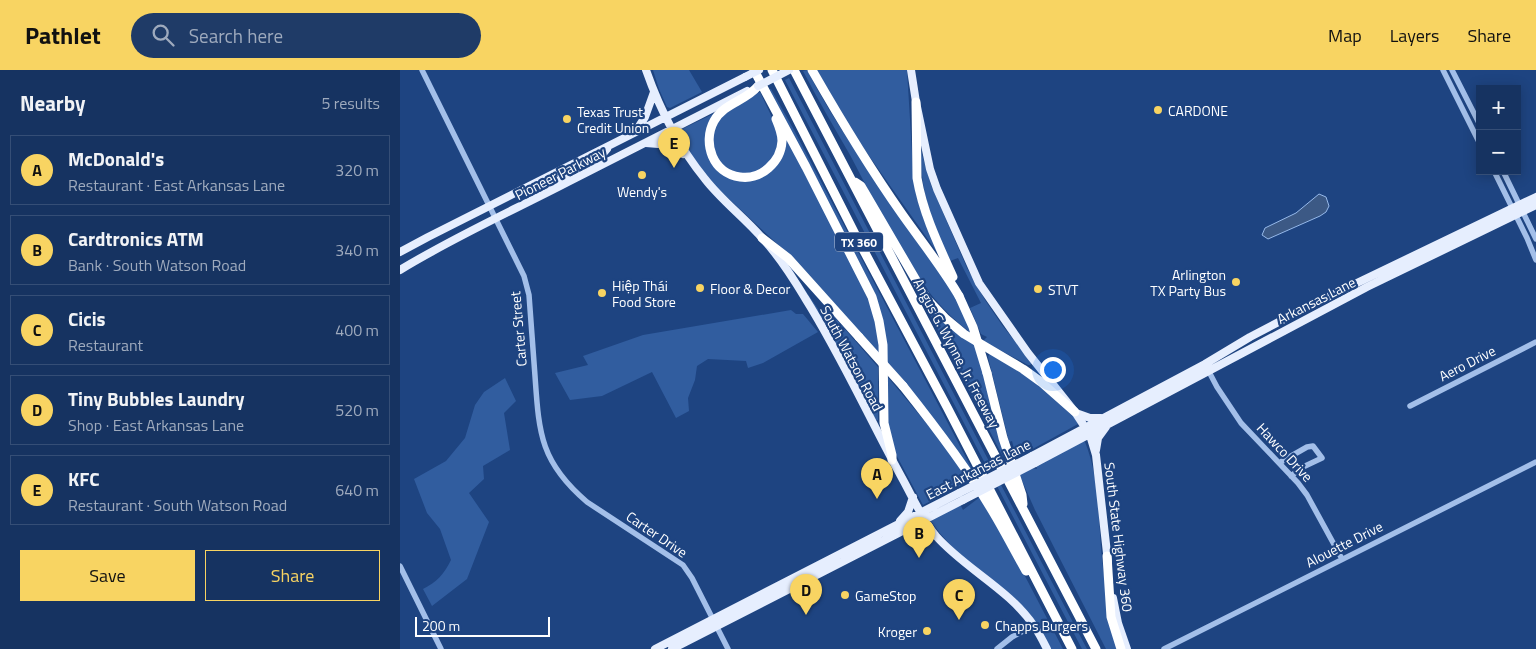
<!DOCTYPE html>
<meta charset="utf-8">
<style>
body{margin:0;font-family:"Titillium Web",sans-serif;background:#1f3b67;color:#f1f3f6}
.controls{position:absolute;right:15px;top:15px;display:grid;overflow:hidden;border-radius:0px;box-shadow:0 2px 12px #0003}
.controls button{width:45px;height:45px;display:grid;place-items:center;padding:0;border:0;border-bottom:1px solid #354e76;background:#163361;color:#f1f3f6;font:25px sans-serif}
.scale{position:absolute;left:15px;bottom:12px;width:135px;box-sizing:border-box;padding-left:5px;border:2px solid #fff;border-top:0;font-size:14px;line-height:18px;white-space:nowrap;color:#fff;-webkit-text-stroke:4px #1e4481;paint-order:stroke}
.you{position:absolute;left:652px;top:299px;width:18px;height:18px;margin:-12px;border:4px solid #fff;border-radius:50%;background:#1a73e8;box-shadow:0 0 0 8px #1a73e833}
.badge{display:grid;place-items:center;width:32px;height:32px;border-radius:50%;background:#f8d462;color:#111;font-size:16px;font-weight:700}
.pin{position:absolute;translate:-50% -41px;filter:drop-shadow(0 1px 2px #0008)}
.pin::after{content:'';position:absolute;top:26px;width:18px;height:15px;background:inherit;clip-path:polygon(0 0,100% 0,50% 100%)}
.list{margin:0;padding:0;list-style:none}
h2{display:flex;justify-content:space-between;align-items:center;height:65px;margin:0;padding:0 20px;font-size:21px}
h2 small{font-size:16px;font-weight:400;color:#9eaabd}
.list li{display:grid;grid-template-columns:32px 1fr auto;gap:15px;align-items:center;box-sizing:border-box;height:70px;margin:0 10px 10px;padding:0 10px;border:1px solid #354e76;border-radius:0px}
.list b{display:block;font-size:19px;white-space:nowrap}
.list p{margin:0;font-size:16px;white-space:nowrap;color:#9eaabd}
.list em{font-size:16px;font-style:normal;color:#9eaabd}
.actions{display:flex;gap:10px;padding:15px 20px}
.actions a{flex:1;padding:11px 0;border:1px solid #f8d462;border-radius:0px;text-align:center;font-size:18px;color:#f8d462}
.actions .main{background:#f8d462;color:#111}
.icon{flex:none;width:28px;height:28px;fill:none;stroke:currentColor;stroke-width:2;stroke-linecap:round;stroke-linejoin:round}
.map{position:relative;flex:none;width:1136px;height:579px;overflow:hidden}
header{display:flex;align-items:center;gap:30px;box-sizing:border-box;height:70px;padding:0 25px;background:#f8d462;color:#111}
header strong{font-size:24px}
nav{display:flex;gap:28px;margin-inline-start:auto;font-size:18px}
.search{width:350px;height:45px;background:#1f3b67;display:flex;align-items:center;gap:12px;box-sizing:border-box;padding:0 18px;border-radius:28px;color:#9eaabd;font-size:19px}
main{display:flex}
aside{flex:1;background:#163361}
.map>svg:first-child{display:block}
</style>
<header>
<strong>Pathlet</strong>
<div class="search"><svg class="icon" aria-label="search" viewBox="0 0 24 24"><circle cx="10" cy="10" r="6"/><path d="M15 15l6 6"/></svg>Search here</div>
<nav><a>Map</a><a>Layers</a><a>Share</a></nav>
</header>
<main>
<aside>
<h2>Nearby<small>5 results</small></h2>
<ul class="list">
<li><span class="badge">A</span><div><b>McDonald's</b><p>Restaurant · East Arkansas Lane</p></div><em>320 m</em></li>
<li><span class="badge">B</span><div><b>Cardtronics ATM</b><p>Bank · South Watson Road</p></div><em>340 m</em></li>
<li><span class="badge">C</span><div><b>Cicis</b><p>Restaurant</p></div><em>400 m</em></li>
<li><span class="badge">D</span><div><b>Tiny Bubbles Laundry</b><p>Shop · East Arkansas Lane</p></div><em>520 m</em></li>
<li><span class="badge">E</span><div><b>KFC</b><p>Restaurant · South Watson Road</p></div><em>640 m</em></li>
</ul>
<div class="actions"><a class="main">Save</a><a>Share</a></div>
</aside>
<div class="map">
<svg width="1136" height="579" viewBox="0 0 1136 579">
<rect width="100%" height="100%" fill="#1e4481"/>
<path fill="#315d9f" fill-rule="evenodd" d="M253,0H289L302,22L270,38L267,37L259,19Z
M407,0C434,53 469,100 503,148C530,187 554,218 571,263C513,221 483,146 450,85C434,57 418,30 403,1Z
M417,0H507L513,99L516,124L523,148L539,185L450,59Z
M389,8L593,399L589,401L385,10Z
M371,19L394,60L573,401L571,402L485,292L483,261L368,20Z
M360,22L377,58L379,68L375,86L364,98L348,104L333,102L322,96L313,83L312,58L316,50L344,30Z
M313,44L314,45L305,67L327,105L364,103L387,67L468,225L477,256L480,286L436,235L386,182L313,114L301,100L276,62Z
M521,81L531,115L567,198L585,230L602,255L632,293L630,295H628L583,271L587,267L581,264L570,238L581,233L558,188L550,191C533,153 520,124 521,81Z
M375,179L478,297V350H476ZM394,201L434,246L426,251L393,202Z
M517,219L576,275L606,386L603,387Z
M391,240L396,244H403L418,262L363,293L348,298L346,291L308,289L297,296L295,310L288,328L289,341L276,348L252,302L202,326L170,330L155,303L188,295L183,286L243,265Z
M590,283C614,296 669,329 678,354L629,381L626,377L624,383L616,387L612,371L609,372L588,287Z
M486,305L543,373L570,411L523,435L492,377L488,363Z
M105,308L116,331L104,343L110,380L83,396L84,409L69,423L89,452L67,509L32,536L23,519C37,512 44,504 51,490L40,459L27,443L14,409L46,391L65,368L75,335L84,322Z
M683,371L685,372C700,409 698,450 702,489C705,519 712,549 718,579H706L635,440L619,404L632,398L637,399L636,395Z
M600,413L687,579H682L597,416Z
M580,427L606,470L663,579H651C644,569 638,556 630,547C597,514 557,489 530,450L560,434L563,440Z"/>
<path fill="#3c5985" stroke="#96b9ea" d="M919,124L926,127L929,136L926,142L920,146L868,169L862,165L865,158L896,143Z"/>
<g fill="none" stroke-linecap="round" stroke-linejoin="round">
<path stroke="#a3bfe9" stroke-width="5.5" d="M22,0L124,206L129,225C131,252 133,279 135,306C139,363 140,392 187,432L283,495L292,508L328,579
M1043,0L1080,74
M1052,0L1080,55
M1094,101L1127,168L1136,190
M1103,101L1136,169
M807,298L817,317L841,353L898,413L907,425L942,489
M1010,336L1136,272
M879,393L907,377L913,376L922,388L903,397L891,406
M0,496L41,579
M597,579L612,567L634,555
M764,579L1136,392"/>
<path stroke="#e6eefe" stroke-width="8" d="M246,0C260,40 278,76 305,109C322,131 345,148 363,169C379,186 393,208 405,228C441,285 469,348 502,408C512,426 523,451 536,466C565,499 609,519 634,556C639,563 643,571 647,579
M511,0L516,32L530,99L537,119L579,213L628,283L675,342L690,365L696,385L708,492
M236,61L245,47L254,22
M246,73L271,75L283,84
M149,119L169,102L201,86L207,79
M0,182L28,167L345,7
M0,200C54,167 112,141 168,112C228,82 287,51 347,21
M676,343L690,348H701
M696,380L698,368L706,357
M632,386L805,294L850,267L909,236L1136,127
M635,393L967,217L1136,135
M500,451L508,442L513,427
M510,460L520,459L535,465
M713,528L718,553L727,579
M255,579L559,423
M272,579L563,430"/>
<path stroke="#fff" stroke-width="9" d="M354,0L406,97L472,227L479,251L483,275L484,353L492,385V390
M372,0L456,166L547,337L672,579
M394,0L696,579
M412,0C440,49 469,97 502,144C521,171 542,197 559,226
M358,16C346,31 324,33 314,51C302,73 313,104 340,107C361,110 381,92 382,71C382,64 379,56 376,49
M516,32L517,108C523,143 538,174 553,207
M455,112L461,116L527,229L546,249L564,264L623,299L641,312L675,342
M362,168L388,188L459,267
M587,303L603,368L622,425L623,434
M503,316C534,355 565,395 590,437C603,458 614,480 626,501
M707,486L711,547L721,579"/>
<path stroke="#e6eefe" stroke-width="8" d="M345,7L359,0
M358,16L389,0
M559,423L632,386
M563,430L635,393"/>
<path stroke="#fff" stroke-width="9" d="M559,226L573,257L587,303
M459,267L503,316"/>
</g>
<g fill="#f8d462" stroke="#1e4481" stroke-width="2">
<circle cx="758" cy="40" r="5"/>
<circle cx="167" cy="49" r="5"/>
<circle cx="242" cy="105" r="5"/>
<circle cx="836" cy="212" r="5"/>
<circle cx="300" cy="218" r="5"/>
<circle cx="638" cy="219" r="5"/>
<circle cx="202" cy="223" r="5"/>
<circle cx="445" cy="525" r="5"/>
<circle cx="585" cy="555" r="5"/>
<circle cx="527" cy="561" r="5"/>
</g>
<g text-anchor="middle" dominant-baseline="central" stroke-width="4.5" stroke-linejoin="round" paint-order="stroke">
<rect fill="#1e4481" stroke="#bcc7d9" stroke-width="1" x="435" y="162.5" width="48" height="19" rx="4"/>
<g font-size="12" font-weight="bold" fill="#fff">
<text x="459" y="172">TX 360</text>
</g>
<g font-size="14" fill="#fff" stroke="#1e4481" text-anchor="start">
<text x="768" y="40">CARDONE</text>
<text x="177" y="41">Texas Trust<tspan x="177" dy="16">Credit Union</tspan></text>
<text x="242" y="121" text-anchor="middle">Wendy's</text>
<text x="826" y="204" text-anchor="end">Arlington<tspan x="826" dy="16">TX Party Bus</tspan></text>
<text x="212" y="215">Hiệp Thái<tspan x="212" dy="16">Food Store</tspan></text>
<text x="310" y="218">Floor &amp; Decor</text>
<text x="648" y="219">STVT</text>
<text x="455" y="525">GameStop</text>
<text x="595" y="555">Chapps Burgers</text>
<text x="517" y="561" text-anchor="end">Kroger</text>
</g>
<g font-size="14" fill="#fff" stroke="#1e4481">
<text transform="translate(160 103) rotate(-27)">Pioneer Parkway</text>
<text transform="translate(916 230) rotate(-27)">Arkansas Lane</text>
<text transform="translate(118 259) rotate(-95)">Carter Street</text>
<text transform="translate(557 283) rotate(62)">Angus G. Wynne, Jr. Freeway</text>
<text transform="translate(452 288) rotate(62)">South Watson Road</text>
<text transform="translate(1067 293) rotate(-27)">Aero Drive</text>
<text transform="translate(885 382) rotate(47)">Hawco Drive</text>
<text transform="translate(578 399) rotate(-27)">East Arkansas Lane</text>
<text transform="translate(257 464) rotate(34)">Carter Drive</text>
<text transform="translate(719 467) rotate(83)">South State Highway 360</text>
<text transform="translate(944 474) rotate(-27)">Alouette Drive</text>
</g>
</g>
</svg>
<div class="controls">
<button>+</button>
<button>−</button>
</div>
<div class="scale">200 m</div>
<div class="you"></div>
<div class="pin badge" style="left:477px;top:429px">A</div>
<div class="pin badge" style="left:519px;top:488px">B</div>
<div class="pin badge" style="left:559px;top:550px">C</div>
<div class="pin badge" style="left:406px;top:545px">D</div>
<div class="pin badge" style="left:274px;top:98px">E</div>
</div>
</main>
